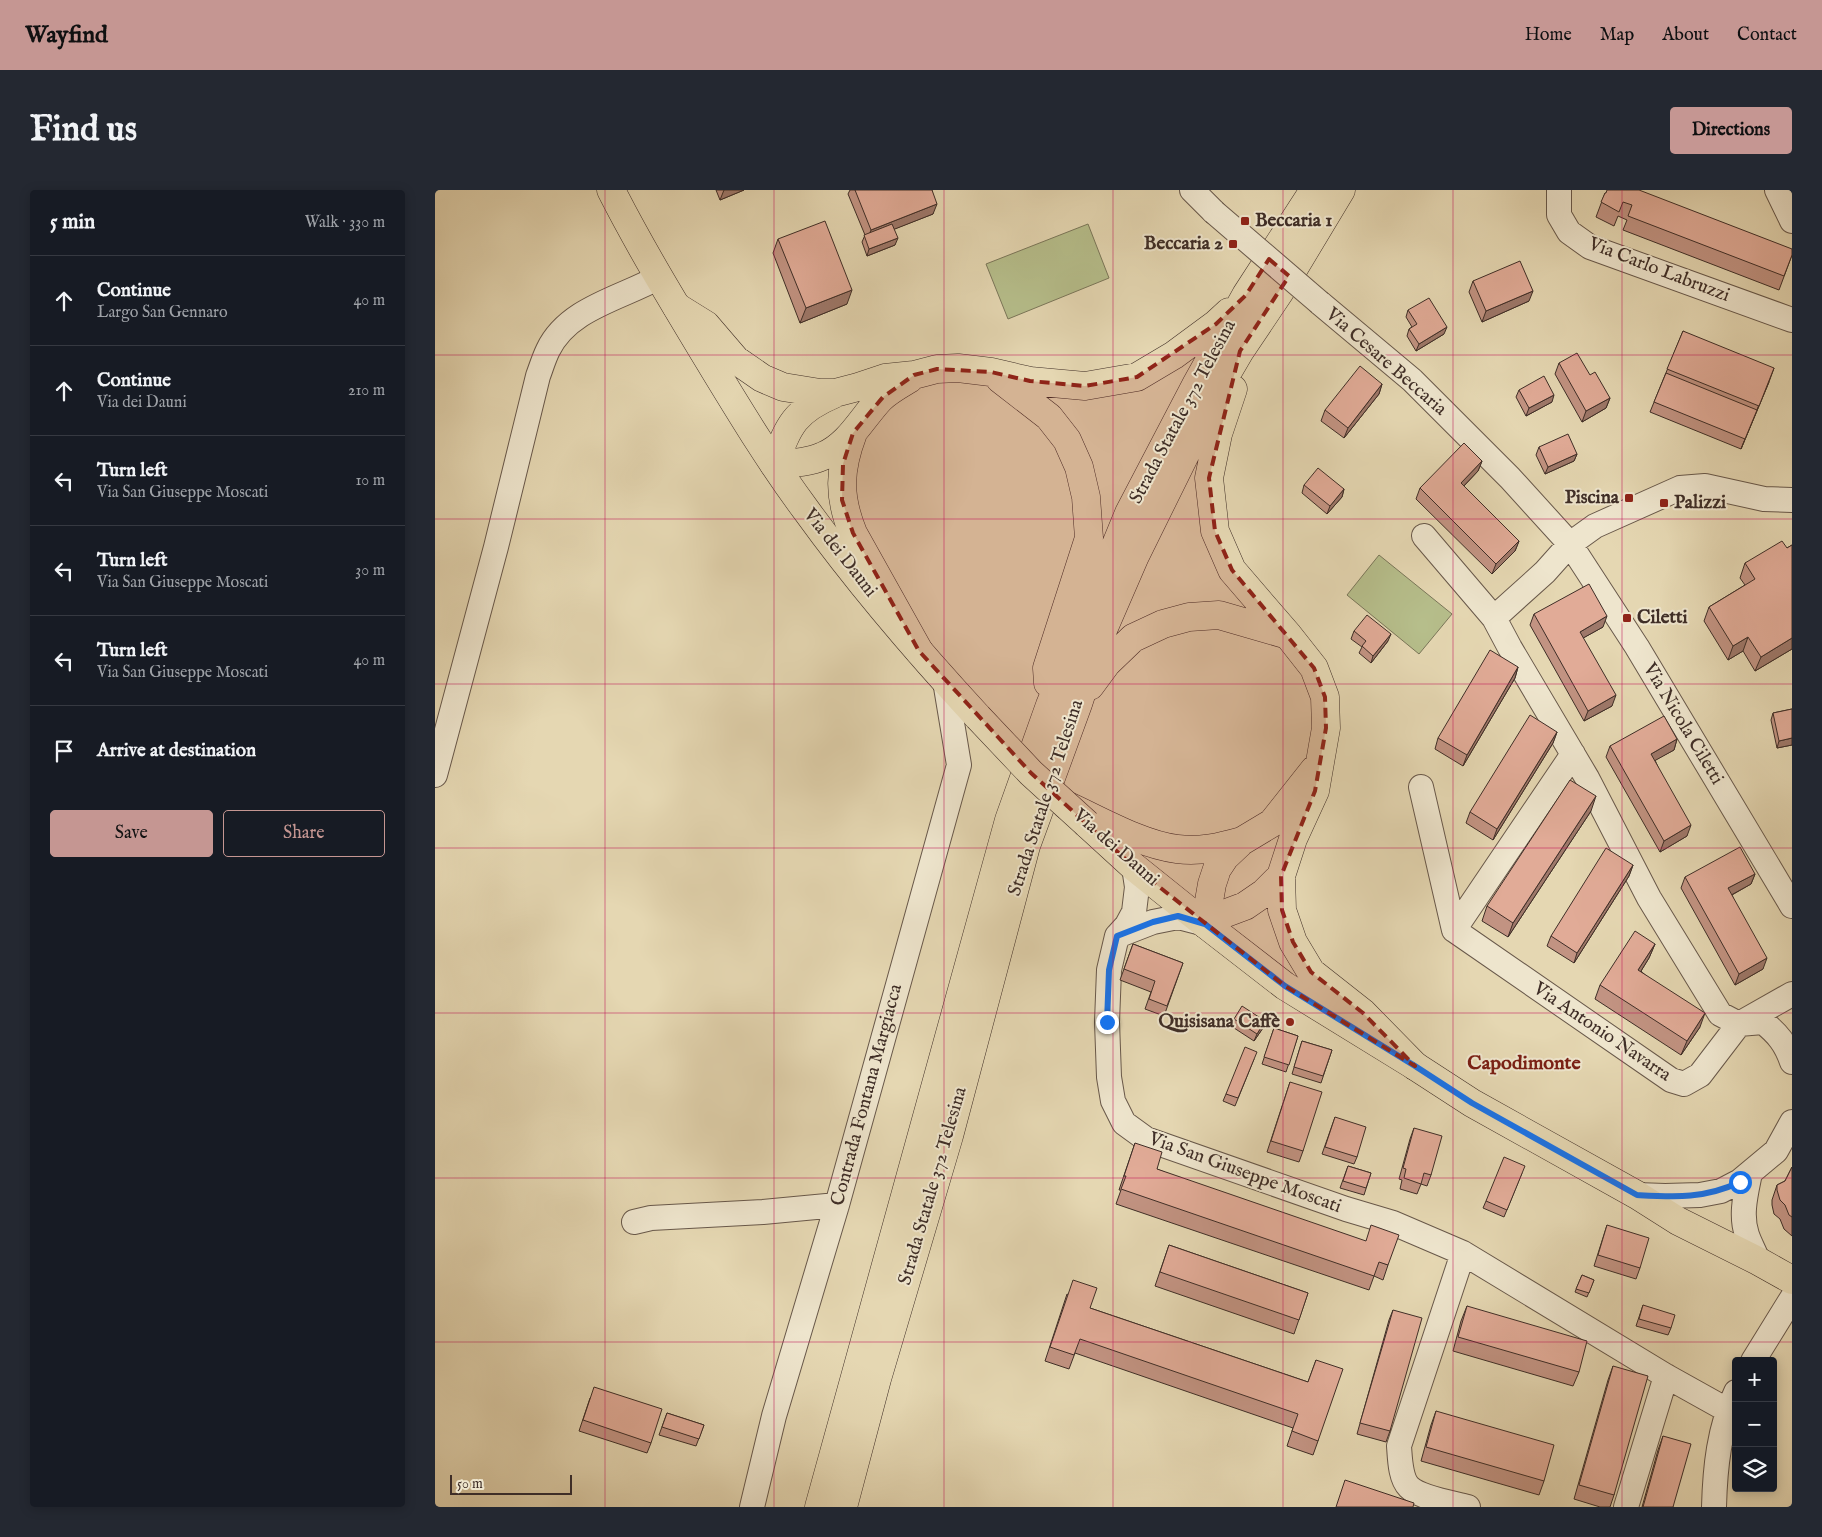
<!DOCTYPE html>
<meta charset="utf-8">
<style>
body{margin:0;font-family:"IM FELL English",serif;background:#242831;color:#f1f3f6}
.controls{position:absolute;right:15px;bottom:15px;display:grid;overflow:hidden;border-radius:5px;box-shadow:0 2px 12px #0003}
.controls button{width:45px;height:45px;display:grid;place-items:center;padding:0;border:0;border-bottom:1px solid #363941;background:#171b24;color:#f1f3f6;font:25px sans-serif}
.scale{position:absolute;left:15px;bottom:12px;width:122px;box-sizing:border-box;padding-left:5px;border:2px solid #3f2e27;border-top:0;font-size:14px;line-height:18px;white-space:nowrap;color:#3f2e27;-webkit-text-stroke:4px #eee5cd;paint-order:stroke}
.stop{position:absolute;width:15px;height:15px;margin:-11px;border:4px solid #1a73e8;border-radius:50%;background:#fff}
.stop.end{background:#1a73e8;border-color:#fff;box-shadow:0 1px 5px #0008}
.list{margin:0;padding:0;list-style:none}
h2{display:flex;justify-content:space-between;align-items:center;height:65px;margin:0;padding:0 20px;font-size:21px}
h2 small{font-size:16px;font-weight:400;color:#9ea1a6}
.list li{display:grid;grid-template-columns:32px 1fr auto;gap:15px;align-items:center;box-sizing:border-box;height:90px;padding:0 20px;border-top:1px solid #363941}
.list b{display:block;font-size:19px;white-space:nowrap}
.list p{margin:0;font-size:16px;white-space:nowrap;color:#9ea1a6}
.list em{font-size:16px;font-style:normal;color:#9ea1a6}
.actions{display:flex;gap:10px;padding:15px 20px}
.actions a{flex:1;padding:11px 0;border:1px solid #c59692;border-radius:5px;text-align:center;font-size:18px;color:#c59692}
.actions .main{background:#c59692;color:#111}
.icon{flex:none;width:28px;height:28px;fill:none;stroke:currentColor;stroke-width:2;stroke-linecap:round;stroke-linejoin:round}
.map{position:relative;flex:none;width:1357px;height:1317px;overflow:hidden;border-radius:5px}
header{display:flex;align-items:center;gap:30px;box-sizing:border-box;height:70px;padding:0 25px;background:#c59692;color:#111}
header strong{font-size:24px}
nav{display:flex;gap:28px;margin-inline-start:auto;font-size:18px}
.intro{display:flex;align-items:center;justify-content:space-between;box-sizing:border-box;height:120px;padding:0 30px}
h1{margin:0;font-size:35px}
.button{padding:12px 22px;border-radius:5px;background:#c59692;color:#111;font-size:18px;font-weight:700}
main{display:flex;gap:30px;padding:0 30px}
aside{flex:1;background:#171b24;border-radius:5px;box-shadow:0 2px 12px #0003}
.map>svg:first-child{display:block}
</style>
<header>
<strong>Wayfind</strong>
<nav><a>Home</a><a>Map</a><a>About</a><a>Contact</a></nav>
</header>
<div class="intro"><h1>Find us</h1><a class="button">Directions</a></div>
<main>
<aside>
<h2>5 min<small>Walk · 330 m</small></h2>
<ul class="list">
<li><svg class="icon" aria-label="ahead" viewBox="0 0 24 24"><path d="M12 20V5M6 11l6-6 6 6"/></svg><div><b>Continue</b><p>Largo San Gennaro</p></div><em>40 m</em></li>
<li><svg class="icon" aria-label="ahead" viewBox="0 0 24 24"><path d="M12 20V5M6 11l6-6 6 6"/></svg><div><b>Continue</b><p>Via dei Dauni</p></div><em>210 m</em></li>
<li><svg class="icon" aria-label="left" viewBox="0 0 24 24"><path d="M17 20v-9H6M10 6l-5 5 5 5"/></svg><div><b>Turn left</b><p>Via San Giuseppe Moscati</p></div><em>10 m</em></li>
<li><svg class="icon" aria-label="left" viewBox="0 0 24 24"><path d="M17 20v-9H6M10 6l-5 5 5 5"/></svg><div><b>Turn left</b><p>Via San Giuseppe Moscati</p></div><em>30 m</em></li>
<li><svg class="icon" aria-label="left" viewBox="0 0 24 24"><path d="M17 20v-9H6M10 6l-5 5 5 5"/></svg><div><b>Turn left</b><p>Via San Giuseppe Moscati</p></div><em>40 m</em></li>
<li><svg class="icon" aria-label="arrive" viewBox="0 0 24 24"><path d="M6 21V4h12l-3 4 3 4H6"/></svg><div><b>Arrive at destination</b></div></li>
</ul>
<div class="actions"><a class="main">Save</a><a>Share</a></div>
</aside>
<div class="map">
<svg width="1357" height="1317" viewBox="0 0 1357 1317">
<rect width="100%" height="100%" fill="#e5d7b2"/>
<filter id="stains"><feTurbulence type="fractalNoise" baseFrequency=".004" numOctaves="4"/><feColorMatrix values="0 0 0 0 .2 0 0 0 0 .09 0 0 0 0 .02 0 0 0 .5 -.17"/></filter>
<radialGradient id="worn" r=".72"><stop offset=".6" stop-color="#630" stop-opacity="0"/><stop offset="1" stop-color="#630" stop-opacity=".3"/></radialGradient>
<path fill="#b6be8b" stroke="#7a7659" d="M653,34L674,88L573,129L551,74Z
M944,365L1017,424L984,464L912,405Z"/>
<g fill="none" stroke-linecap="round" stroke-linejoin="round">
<defs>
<path id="minor" d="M757,0L779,22
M1124,0V25L1134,42L1155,57L1357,130
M1342,0L1357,31
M885,113L977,190L1075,288L1135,354L1202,457L1357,716
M989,346L1059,428
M0,585L61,357L103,186C106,178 109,168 113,160C133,118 187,108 224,87
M986,597L1019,740L1236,890L1249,894L1265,885L1304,834L1357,804
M699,677L702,697L699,722L692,735L682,746L674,780L672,832L674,887L678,911L689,933L711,949L911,1019L958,1033L1028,1063L1231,1186L1292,1220
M1019,740L1138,564
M682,746L718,732L743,727L770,734
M1304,834L1285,824L1214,708L1152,588L1075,458L1059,428L1110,382L1135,354L1160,336L1245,298L1270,296L1329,309L1357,310
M1304,834L1328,832C1343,844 1351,854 1357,872
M1315,983C1311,1003 1305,1025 1312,1045C1315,1054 1320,1062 1323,1071
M1202,1005L1230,1006L1265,1005L1286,1001L1305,991L1341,961L1357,932
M199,1032L216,1028L328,1022L402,1015
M1028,1063L964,1256C965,1268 965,1288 974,1297C985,1308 1018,1313 1033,1317
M1318,1171L1357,1108
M317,1317L339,1226L402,1015L524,575L510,491
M1191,1317L1231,1186
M1279,1317C1280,1278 1284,1238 1301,1202"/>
<path id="major" d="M176,0C204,55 236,108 268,161C301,215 333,269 371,320C423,392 482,461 543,527
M652,634L699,677L770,734L850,796L980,876L1037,913L1202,1005L1243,1031L1323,1071L1357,1090"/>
<path id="highway" d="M242,117L271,135L301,170L327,188L348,197L385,203H400L423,197L450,188L479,185L502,179L523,178L556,182L595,191L650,196L702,187L739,165L781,134L794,122
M565,189L614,227L632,250L644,277L651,307L654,348L612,478L613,493
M798,199L783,244L774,288L780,341L797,380L853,445L879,478L890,507L891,538L880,601L858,649L846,686L847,720L858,752L876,782L928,823L980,876
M399,204C359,221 354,235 339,274C355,273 373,273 388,266C414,255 427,228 445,209C453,201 464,195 474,189
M418,243C404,280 403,306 418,343L484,461
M655,496L672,473L698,448L728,434L754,427L784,425L853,445
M631,615C664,630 707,655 742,659C765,662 786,657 807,651
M770,734L777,694L782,679L790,667L807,651L837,633L879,580
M770,734L786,725L810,716L829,703L846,686
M384,1317L574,630L615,515L694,323L762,193L811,105L879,0
M408,1317L442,1189L514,946L591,656L643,514L664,449L700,366L781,202L805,161L844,103L906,0"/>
</defs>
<use href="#minor" stroke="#68584a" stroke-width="26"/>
<use href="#major" stroke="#3f2e27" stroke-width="29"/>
<use href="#highway" stroke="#3f2e27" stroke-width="29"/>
<use href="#minor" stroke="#eee5cd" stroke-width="24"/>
<use href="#major" stroke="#e5d7b2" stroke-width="28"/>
<use href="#highway" stroke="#e5d7b2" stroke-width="28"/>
<defs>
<path id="minor-bridge" d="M779,22L885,113"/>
<path id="major-bridge" d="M543,527L596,583L652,634"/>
</defs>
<use href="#minor-bridge" stroke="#68584a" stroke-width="26" stroke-linecap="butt"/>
<use href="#major-bridge" stroke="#3f2e27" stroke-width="29" stroke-linecap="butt"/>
<use href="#minor-bridge" stroke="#eee5cd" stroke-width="24"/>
<use href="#major-bridge" stroke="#e5d7b2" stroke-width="28"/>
</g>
<path fill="#c29382" stroke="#3f2e27" d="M281,0H309L285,10Z
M415,0H497L498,24L459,39L460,55L432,66L427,52L430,45L413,4Z
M1170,3L1357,65L1344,100L1188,40L1192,30L1183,26L1179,36L1161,27Z
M343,49L412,114L365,133L338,63Z
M1038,91L1094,111L1047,132L1034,102Z
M973,120L1009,144L981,161L972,146L974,139L977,137L971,127Z
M1248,141L1334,192L1306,259L1215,222Z
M1124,173L1175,208L1171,218L1147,232L1120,184Z
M947,194L944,204L909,248L886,231L890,220Z
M1084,200L1117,212L1091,226L1081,207Z
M1104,257L1142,264L1139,271L1110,284L1101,265Z
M1047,271L1043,281L1029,296L1084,351L1080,361L1057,384L981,309L985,298Z
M869,295L909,299L907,307L892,324L867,303Z
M1357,355V459L1320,481L1308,461L1293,470L1269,431L1274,417L1310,395L1305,388L1310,373L1352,358Z
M1099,424L1168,437L1148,448L1177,516L1149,531L1095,435Z
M919,441L953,451L936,473L924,463L927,457L916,449Z
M1083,477L1080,488L1028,576L1000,559L1003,548Z
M1357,519V555L1342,558L1336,530L1338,523Z
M1122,542L1118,553L1058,650L1031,633L1035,622Z
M1242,549L1239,560L1220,570L1252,646L1225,662L1171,567L1175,556Z
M1156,621L1073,747L1047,731L1052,716Z
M1198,675L1194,686L1139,773L1112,756L1116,746Z
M1320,684L1316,694L1297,705L1328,779L1300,795L1246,698L1250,687Z
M698,754L748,773L729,826L710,819L716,802L685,790Z
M1220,754L1214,768L1206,781L1265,837L1246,865L1160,809L1165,795Z
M799,829L828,838L819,851L796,836Z
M839,838L863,846L851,882L827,874Z
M867,851L897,860L886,893L857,884Z
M819,869L800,916L788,911L791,904Z
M855,892L868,961L864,972L832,962Z
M900,927L922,967L919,974L887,964Z
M979,938L996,985L992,996L986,994L982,1004L965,999L967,990L964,989L975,949Z
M700,953L722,979L953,1075L948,1090L939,1086L934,1100L681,1014L686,1000H684Z
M913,976L936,983L929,1005L905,998Z
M1357,977V1046L1349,1039L1345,1029L1339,1024L1337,1015V1010L1342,995L1350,991Z
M1087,983L1069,1027L1048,1018L1051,1011Z
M1172,1035L1205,1078L1201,1089L1159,1076Z
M734,1055L873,1103L859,1144L720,1096Z
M1147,1085L1159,1090L1152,1107L1140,1102Z
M632,1104L655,1118L873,1192L881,1170L883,1251L878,1265L852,1256L858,1238L640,1163L634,1179L610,1171Z
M1208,1115L1236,1138L1233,1145L1201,1136Z
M1032,1116L1144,1182L1138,1196L1018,1161L1026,1131Z
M958,1120L955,1241L951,1252L922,1244L954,1130Z
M1178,1176L1179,1305L1175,1317H1165L1139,1309L1173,1190Z
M155,1208L216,1253L212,1263L144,1241Z
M1001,1221L1109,1291L1104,1305L986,1271L996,1235Z
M232,1223L269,1235L261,1256L224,1245Z
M1228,1246L1238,1317H1207L1223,1260Z"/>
<path fill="#9e786a" stroke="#3f2e27" d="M289,0H309L285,10Z
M502,14L498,24L432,50L436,40Z
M463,48L460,55L432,66L434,59Z
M417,100L412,114L365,133L371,118Z
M1098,101L1094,111L1047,132L1051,121Z
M1012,137L1009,144L981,161L984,154Z
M1339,178L1334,192L1306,259L1310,249Z
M947,194L944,204L909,248L913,238Z
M1119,205L1117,212L1091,226L1094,218Z
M1175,208L1171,218L1147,232L1151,221Z
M1142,264L1139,271L1110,284L1113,277Z
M1047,271L1043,281L1022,303L1026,293Z
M909,299L907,307L892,324L895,316Z
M1084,351L1080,361L1057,384L1061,374Z
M1172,426L1168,437L1141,452L1145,442Z
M956,444L953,451L936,473L938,466Z
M1313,447L1308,461L1293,470L1298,456Z
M1357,448V459L1320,481L1326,467Z
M1083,477L1080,488L1028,576L1032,565Z
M1181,505L1177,516L1149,531L1153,521Z
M1122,542L1118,553L1058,650L1062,639Z
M1357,548V555L1342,558L1344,551Z
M1242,549L1239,560L1212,575L1216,564Z
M1161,606L1156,621L1073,747L1078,733Z
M1256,635L1252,646L1225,662L1229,651Z
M1198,675L1194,686L1139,773L1142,763Z
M1320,684L1316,694L1289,709L1293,698Z
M1220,754L1214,768L1198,794L1203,780Z
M1332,768L1328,779L1300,795L1304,784Z
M1270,823L1265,837L1246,865L1252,851Z
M830,831L828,838L819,851L822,844Z"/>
<path fill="#e1ab97" stroke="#3f2e27" d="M420,0H497L502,14L436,40Z
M1172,0H1204L1357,59V65L1349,86L1193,26L1197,15L1188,12L1184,22L1166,12L1170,3H1171Z
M390,31L417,100L371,118L343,49Z
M457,34L463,48L434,59L429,45Z
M1085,71L1098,101L1051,121L1038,91Z
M994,108L1012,137L984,154L974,139L982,134L973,120Z
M1248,141L1339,178L1324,216L1232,179Z
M1142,163L1155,185L1160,182L1175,208L1151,221L1124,173Z
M925,176L947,194L913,238L890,220Z
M1231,183L1322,220L1310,249L1219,212Z
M1109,186L1119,205L1094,218L1084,200Z
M1133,244L1142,264L1113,277L1104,257Z
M1029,253L1047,271L1026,293L1084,351L1061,374L985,298Z
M883,278L909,299L895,316L869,295Z
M1347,351L1352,358L1357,355V448L1326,467L1313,447L1298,456L1274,417L1320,389L1310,373Z
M1154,394L1172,426L1145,442L1181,505L1153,521L1099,424Z
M932,425L956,444L938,466L927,456L931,451L919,441Z
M1055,460L1083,477L1032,565L1003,548Z
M1357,519V548L1344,551L1338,523Z
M1095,525L1122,542L1062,639L1035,622Z
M1229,526L1242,549L1216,564L1256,635L1229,651L1175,556Z
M1135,590L1161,606L1078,733L1052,716Z
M1305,657L1320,684L1293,698L1332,768L1304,784L1250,687Z
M1171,658L1198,675L1142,763L1116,746Z
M1200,741L1220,754L1203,780L1270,823L1252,851L1165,795Z
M698,754L748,773L732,816L714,809L720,791L689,779Z
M807,816L830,831L822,844L799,829Z
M839,838L863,846L854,875L829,867Z
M867,851L897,860L888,886L859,877Z
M810,857L822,862L803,908L791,904Z
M855,892L887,902L868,961L836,951Z
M900,927L931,937L922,967L890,957Z
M979,938L1007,946L996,985L989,983L986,994L969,988L971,979L968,978Z
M700,953L727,962L722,979L931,1051L936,1035L964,1045L953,1075L944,1072L939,1086L686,999L691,986H689Z
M1069,967L1090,976L1072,1020L1051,1011Z
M913,976L936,983L931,998L908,991Z
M1357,977V1027L1354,1025L1350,1015L1345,1010L1342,1000V995L1350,991Z
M1172,1035L1214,1048L1205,1078L1163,1065Z
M734,1055L873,1103L864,1130L725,1082Z
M1147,1085L1159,1090L1154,1103L1141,1099Z
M638,1090L662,1098L655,1118L873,1192L881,1170L908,1179L883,1251L857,1241L863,1224L645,1149L639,1165L615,1157Z
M1208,1115L1240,1125L1236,1138L1204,1129Z
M1032,1116L1152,1151L1144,1182L1023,1147Z
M958,1120L987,1128L955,1241L925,1233Z
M1178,1176L1213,1186L1179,1305L1144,1295Z
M159,1197L227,1219L216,1253L148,1230Z
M1001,1221L1119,1255L1109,1291L991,1257Z
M232,1223L269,1235L264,1249L227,1237Z
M1228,1246L1256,1254L1238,1317H1208Z
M910,1290L979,1313L978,1317H901Z"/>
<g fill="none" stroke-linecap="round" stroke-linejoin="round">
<path stroke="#1a73e8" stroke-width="6" d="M672,832L674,780L682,746L718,732L743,726L770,734L850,796L980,876L1037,913L1202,1005C1240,1007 1269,1009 1305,992"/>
</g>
<path fill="#8f2418" fill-opacity="0.2" stroke="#8f2418" stroke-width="4" stroke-dasharray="10 6" stroke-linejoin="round" d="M834,69L854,86L805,161L774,288L780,341L797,380L879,478L890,507L891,538L880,601L846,686L847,720L858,752L876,782L928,823L980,876L850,796L699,677L596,583L484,461L418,343L407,310L408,274L418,243L448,207L479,185L502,179L556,182L595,191L650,196L702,187L781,134L811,105Z"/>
<path fill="none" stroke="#c2185b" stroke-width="1" stroke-opacity="0.55" d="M170,0V1317M339,0V1317M509,0V1317M678,0V1317M848,0V1317M1018,0V1317M1187,0V1317M0,165H1357M0,329H1357M0,494H1357M0,658H1357M0,823H1357M0,988H1357M0,1152H1357"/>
<g fill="#8f2418" stroke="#eee5cd" stroke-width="2">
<rect x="805" y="26" width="10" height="10" rx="2.5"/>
<rect x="793" y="49" width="10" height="10" rx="2.5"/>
<rect x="1189" y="303" width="10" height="10" rx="2.5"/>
<rect x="1224" y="308" width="10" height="10" rx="2.5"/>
<rect x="1187" y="423" width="10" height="10" rx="2.5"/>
<circle cx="855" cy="832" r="5"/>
</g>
<g text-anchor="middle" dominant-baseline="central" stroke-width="4" stroke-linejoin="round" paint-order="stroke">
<g font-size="19" font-weight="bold" fill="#3f2e27" stroke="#eee5cd" text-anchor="start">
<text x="820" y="31">Beccaria 1</text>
<text x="788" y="54" text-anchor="end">Beccaria 2</text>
<text x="1184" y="308" text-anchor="end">Piscina</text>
<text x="1239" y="313">Palizzi</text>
<text x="1202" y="428">Ciletti</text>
<text x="845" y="832" text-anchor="end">Quisisana Caffè</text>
</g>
<g font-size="19" fill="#3f2e27" stroke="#eee5cd">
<text transform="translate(1224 80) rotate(21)">Via Carlo Labruzzi</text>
<text transform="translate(951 172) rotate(41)">Via Cesare Beccaria</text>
<text transform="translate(748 222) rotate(-62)">Strada Statale 372 Telesina</text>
<text transform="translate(405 363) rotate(52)">Via dei Dauni</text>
<text transform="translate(1248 534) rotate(59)">Via Nicola Ciletti</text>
<text transform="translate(611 608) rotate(-72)">Strada Statale 372 Telesina</text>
<text transform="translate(681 658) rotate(41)">Via dei Dauni</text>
<text transform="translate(1167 842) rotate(34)">Via Antonio Navarra</text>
<text transform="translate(432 905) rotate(-75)">Contrada Fontana Margiacca</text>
<text transform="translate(810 983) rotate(20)">Via San Giuseppe Moscati</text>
<text transform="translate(498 996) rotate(-74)">Strada Statale 372 Telesina</text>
</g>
<g font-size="20" font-weight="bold" fill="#7a1f14" stroke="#eee5cd">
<text x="1089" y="873">Capodimonte</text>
</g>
</g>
<rect width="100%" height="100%" filter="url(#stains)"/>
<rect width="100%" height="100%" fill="url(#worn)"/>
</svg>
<div class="controls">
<button>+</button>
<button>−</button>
<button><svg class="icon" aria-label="layers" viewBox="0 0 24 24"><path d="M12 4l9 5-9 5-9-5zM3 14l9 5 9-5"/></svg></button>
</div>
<div class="scale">50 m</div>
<div class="stop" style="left:1305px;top:992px"></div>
<div class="stop end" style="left:672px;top:832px"></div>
</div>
</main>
